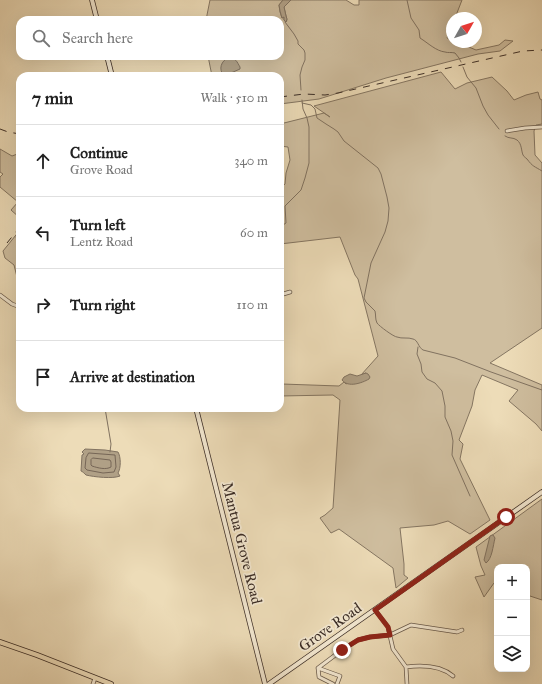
<!DOCTYPE html>
<meta charset="utf-8">
<style>
body{margin:0;font-family:"IM FELL Great Primer",serif;background:#f2f2f2;color:#222}
.controls{position:absolute;right:12px;bottom:12px;display:grid;overflow:hidden;border-radius:8px;box-shadow:0 4px 16px #0002}
.controls button{width:36px;height:36px;display:grid;place-items:center;padding:0;border:0;border-bottom:1px solid #e0e0e0;background:#fff;color:#222;font:20px sans-serif}
.compass{position:absolute;left:446px;top:12px;width:36px;height:36px;border-radius:50%;background:#fff;box-shadow:0 4px 16px #0002;rotate:51deg}
.stop{position:absolute;width:12px;height:12px;margin:-9px;border:3px solid #8f2418;border-radius:50%;background:#fff}
.stop.end{background:#8f2418;border-color:#fff;box-shadow:0 1px 4px #0008}
.list{margin:0;padding:0;list-style:none}
h2{display:flex;justify-content:space-between;align-items:center;height:52px;margin:0;padding:0 16px;font-size:17px}
h2 small{font-size:13px;font-weight:400;color:#767676}
.list li{display:grid;grid-template-columns:26px 1fr auto;gap:12px;align-items:center;box-sizing:border-box;height:72px;padding:0 16px;border-top:1px solid #e0e0e0}
.list b{display:block;font-size:15px;white-space:nowrap}
.list p{margin:0;font-size:13px;white-space:nowrap;color:#767676}
.list em{font-size:13px;font-style:normal;color:#767676}
.icon{flex:none;width:22px;height:22px;fill:none;stroke:currentColor;stroke-width:2;stroke-linecap:round;stroke-linejoin:round}
.map{position:relative;flex:none;width:542px;height:684px;overflow:hidden}
.search{position:absolute;background:#fff;box-shadow:0 4px 16px #0002;left:16px;top:16px;width:268px;height:44px;display:flex;align-items:center;gap:10px;box-sizing:border-box;padding:0 14px;border-radius:12px;color:#767676;font-size:15px}
.panel{position:absolute;background:#fff;box-shadow:0 4px 16px #0002;left:16px;top:72px;width:268px;height:340px;border-radius:12px}
.map>svg:first-child{display:block}
</style>
<div class="map">
<svg width="542" height="684" viewBox="0 0 542 684">
<rect width="100%" height="100%" fill="#eddcb8"/>
<filter id="stains"><feTurbulence type="fractalNoise" baseFrequency=".005" numOctaves="4"/><feColorMatrix values="0 0 0 0 .2 0 0 0 0 .09 0 0 0 0 .02 0 0 0 .5 -.17"/></filter>
<radialGradient id="worn" r=".72"><stop offset=".6" stop-color="#630" stop-opacity="0"/><stop offset="1" stop-color="#630" stop-opacity=".3"/></radialGradient>
<path fill="#cfbe9f" stroke="#857662" d="M210,0H283L279,5L280,12L282,18L284,17V20L286,22L287,20L284,7L291,0H346L354,5H359V0H462L455,18H452V26L447,38L452,40V42H457L476,50L499,45L505,40L513,41L500,51L478,54L386,78L319,99L280,104V76H250L248,73L239,76H212L208,56H280V20H221V19L216,17L214,20H206Z
M441,72L455,89L467,83L492,77L507,91L514,100L526,95L538,92L540,99L542,100V124L536,125L534,131L535,155L542,163V328L490,363L542,385V431L536,424L509,401L518,390L482,375L475,390L472,406L459,440L463,444L460,459L490,520L470,534L448,521L434,525L400,528L404,564V575L408,578L396,588L393,568L339,529L331,533L320,518L325,515L333,508L340,400L333,395L280,396V379L282,384L339,386L344,382L346,384L366,373L361,375L378,356L358,279L355,275L340,237L280,244V189L285,184L286,173L290,160L288,147L280,146V124L324,113L330,117L314,106Z
M0,149L12,156L20,153V218L11,210L18,202L0,187V177L3,174L0,172Z
M20,230V283L18,281L14,265L5,258L3,251Z
M542,499V600L527,595V567H497V584L494,583L484,597L475,577L485,575L481,566L476,547Z"/>
<path fill="#b0a086" stroke="#817260" d="M283,0H291L284,7L286,16L287,19L286,22L284,20V17L282,18L280,11L279,5Z
M229,57C236,58 237,62 240,67V69L224,76C218,69 221,61 229,57Z
M366,373L368,374L370,377L369,379C362,383 348,388 342,380L344,377L350,374L357,376Z
M85,449L105,450L118,452C121,457 121,468 118,473L120,476C113,479 94,477 86,475C85,474 82,471 81,471L82,455L84,454L82,452Z
M492,535H493L495,538C493,546 492,559 486,563L484,560L490,536Z"/>
<g fill="none" stroke-linecap="round" stroke-linejoin="round">
<path stroke="#766656" stroke-width="1" d="M89,453L115,455L116,467L114,472L103,473L87,470L85,468L86,458Z
M93,458L110,460L111,462V467C106,470 98,468 92,466L91,465V460Z"/>
<path stroke="#817260" stroke-width="1" d="M407,0L411,18L419,30L420,38C428,43 436,51 445,52C448,53 451,52 455,53L459,58L461,62
M285,22L294,34L298,41V44L304,50L305,53V60L302,67L300,75L301,90
M463,67L467,77L476,88L483,106L488,115L499,129
M302,103L311,105L315,109L317,118L326,124L334,129L338,132L344,141L378,168L381,174L387,197L389,208L388,221L385,232L371,263L364,298L366,302L375,311C376,315 375,319 377,323C379,326 394,337 397,337C402,339 408,337 413,339C418,340 418,347 423,350L455,358L491,372L542,390
M505,136C509,139 513,137 517,140C522,144 521,150 523,155C525,158 525,157 527,159C533,167 534,166 542,171
M280,225H283L286,223L285,206L301,190L305,178L309,163V127L307,118L303,109L302,100
M16,237H20
M418,347L417,354L421,364L422,372L427,379L435,383L442,391L445,406V417L451,431L453,441L452,455L470,496
M105,408L111,444L110,452"/>
<defs>
<path id="street" d="M507,131L525,128L542,127
M0,295L12,304L20,307
M280,295L290,292
M375,610L388,627L393,649L406,667L407,684
M406,667C422,665 440,665 453,676
M318,668L342,650L358,640L370,637L390,635L411,625L457,632L462,630
M318,668L340,676L337,684
M318,668L319,677L333,684
M93,684L95,678"/>
<path id="secondary" d="M92,0L97,20
M107,56L112,76
M196,408L265,684
M269,684L542,492"/>
<path id="primary" d="M0,642L37,655L111,684"/>
</defs>
<use href="#street" stroke="#68594a" stroke-width="4.5"/>
<use href="#secondary" stroke="#3b2d26" stroke-width="5.5"/>
<use href="#primary" stroke="#3b2d26" stroke-width="6"/>
<use href="#street" stroke="#f3e8d1" stroke-width="3"/>
<use href="#secondary" stroke="#f3e8d1" stroke-width="4"/>
<use href="#primary" stroke="#eddcb8" stroke-width="4.5"/>
<path stroke="#3b2d26" stroke-width="1" stroke-dasharray="7 7" stroke-linecap="butt" d="M280,97L304,94L325,95L338,93L523,51L542,50
M0,129L8,132L20,134
M7,243L20,227"/>
</g>
<g fill="none" stroke-linecap="round" stroke-linejoin="round">
<path stroke="#8f2418" stroke-width="5" d="M342,650L358,640L370,637L390,635L388,627L375,610L506,517"/>
</g>
<g text-anchor="middle" dominant-baseline="central" stroke-width="3.5" stroke-linejoin="round" paint-order="stroke">
<g font-size="15" fill="#3b2d26" stroke="#f3e8d1">
<text transform="translate(242 543) rotate(76)">Mantua Grove Road</text>
<text transform="translate(330 627) rotate(-35)">Grove Road</text>
</g>
</g>
<rect width="100%" height="100%" filter="url(#stains)"/>
<rect width="100%" height="100%" fill="url(#worn)"/>
</svg>
<div class="controls">
<button>+</button>
<button>−</button>
<button><svg class="icon" aria-label="layers" viewBox="0 0 24 24"><path d="M12 4l9 5-9 5-9-5zM3 14l9 5 9-5"/></svg></button>
</div>
<svg class="compass" viewBox="-18 -18 36 36"><path d="M0-13l5 13h-10z" fill="#e53935"/><path d="M0 13l5-13h-10z" fill="#767676"/></svg>
<div class="stop" style="left:506px;top:517px"></div>
<div class="stop end" style="left:342px;top:650px"></div>
<div class="search"><svg class="icon" aria-label="search" viewBox="0 0 24 24"><circle cx="10" cy="10" r="6"/><path d="M15 15l6 6"/></svg>Search here</div>
<section class="panel">
<h2>7 min<small>Walk · 510 m</small></h2>
<ul class="list">
<li><svg class="icon" aria-label="ahead" viewBox="0 0 24 24"><path d="M12 20V5M6 11l6-6 6 6"/></svg><div><b>Continue</b><p>Grove Road</p></div><em>340 m</em></li>
<li><svg class="icon" aria-label="left" viewBox="0 0 24 24"><path d="M17 20v-9H6M10 6l-5 5 5 5"/></svg><div><b>Turn left</b><p>Lentz Road</p></div><em>60 m</em></li>
<li><svg class="icon" aria-label="right" viewBox="0 0 24 24"><path d="M7 20v-9h11M14 6l5 5-5 5"/></svg><div><b>Turn right</b></div><em>110 m</em></li>
<li><svg class="icon" aria-label="arrive" viewBox="0 0 24 24"><path d="M6 21V4h12l-3 4 3 4H6"/></svg><div><b>Arrive at destination</b></div></li>
</ul>
</section>
</div>
